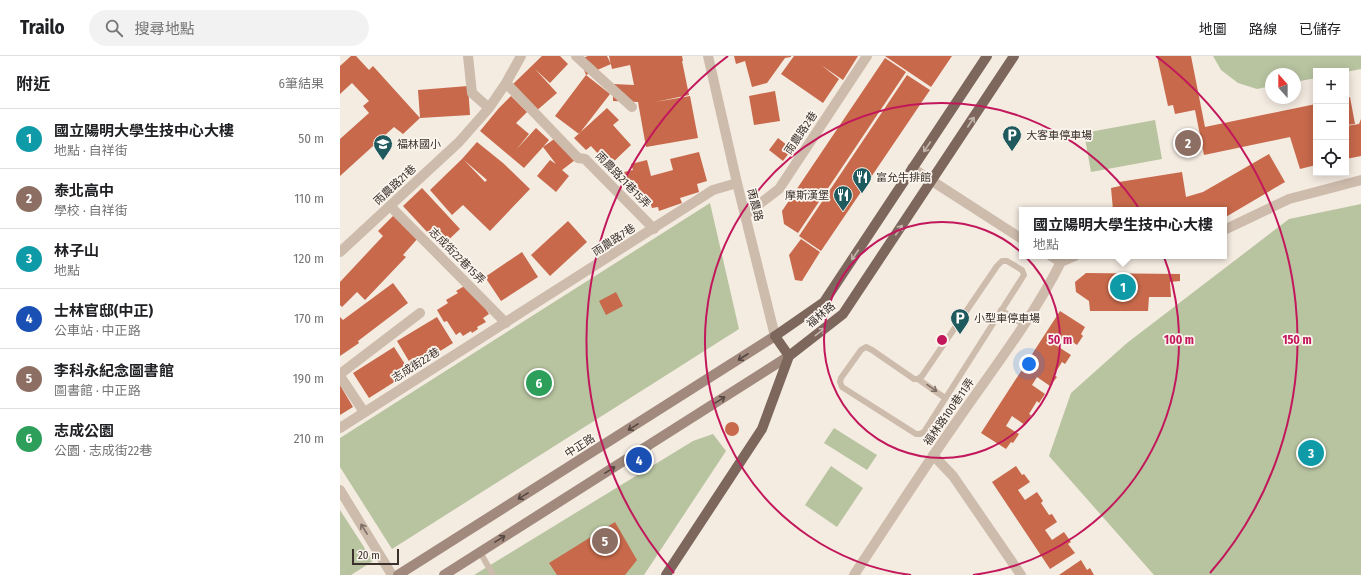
<!DOCTYPE html>
<html lang="zh-TW">
<meta charset="utf-8">
<style>
body{margin:0;font-family:"Fira Sans Condensed","Noto Sans TC",sans-serif;background:#f2f2f2;color:#202124}
.controls{position:absolute;right:12px;top:12px;display:grid;overflow:hidden;border-radius:0px;box-shadow:0 2px 10px #0003}
.controls button{width:36px;height:36px;display:grid;place-items:center;padding:0;border:0;border-bottom:1px solid #e0e0e0;background:#fff;color:#202124;font:20px sans-serif}
.compass{position:absolute;left:925px;top:12px;width:36px;height:36px;border-radius:50%;background:#fff;box-shadow:0 2px 10px #0003;rotate:339deg}
.scale{position:absolute;left:12px;bottom:10px;width:47px;box-sizing:border-box;padding-left:4px;border:2px solid #3b302b;border-top:0;font-size:11px;line-height:14px;white-space:nowrap;color:#3b302b;-webkit-text-stroke:3px #fbf5ee;paint-order:stroke}
.you{position:absolute;left:689px;top:308px;width:14px;height:14px;margin:-10px;border:3px solid #fff;border-radius:50%;background:#1a73e8;box-shadow:0 0 0 6px #1a73e833}
.badge{display:grid;place-items:center;width:26px;height:26px;border-radius:50%;background:#2563eb;color:#fff;font-size:13px;font-weight:700}
.pin{position:absolute;translate:-50% -50%;border:2px solid #fff;box-shadow:0 1px 4px #0006}
.popup{position:absolute;left:679px;top:151px;width:208px;height:52px;box-sizing:border-box;display:grid;place-content:center;border-radius:0px;background:#fff;filter:drop-shadow(0 1px 3px #0005);font-size:13px;white-space:nowrap;color:#757577}
.popup b{font-size:15px;color:#202124}
.popup::after{content:'';position:absolute;left:50%;top:100%;margin-left:-8px;border:8px solid transparent;border-top-color:#fff}
.list{margin:0;padding:0;list-style:none}
h2{display:flex;justify-content:space-between;align-items:center;height:52px;margin:0;padding:0 16px;font-size:17px}
h2 small{font-size:13px;font-weight:400;color:#757577}
.list li{display:grid;grid-template-columns:26px 1fr auto;gap:12px;align-items:center;box-sizing:border-box;height:60px;padding:0 16px;border-top:1px solid #e0e0e0}
.list b{display:block;font-size:15px;white-space:nowrap}
.list p{margin:0;font-size:13px;white-space:nowrap;color:#757577}
.list em{font-size:13px;font-style:normal;color:#757577}
.icon{flex:none;width:22px;height:22px;fill:none;stroke:currentColor;stroke-width:2;stroke-linecap:round;stroke-linejoin:round}
.map{position:relative;flex:none;width:1021px;height:519px;overflow:hidden}
header{display:flex;align-items:center;gap:24px;box-sizing:border-box;height:56px;padding:0 20px;background:#fff;border-bottom:1px solid #e0e0e0}
header strong{font-size:19px}
nav{display:flex;gap:22px;margin-inline-start:auto;font-size:14px}
.search{width:280px;height:36px;background:#f2f2f2;display:flex;align-items:center;gap:10px;box-sizing:border-box;padding:0 14px;border-radius:22px;color:#757577;font-size:15px}
main{display:flex}
aside{flex:1;background:#fff}
.map>svg:first-child{display:block}
</style>
<header>
<strong>Trailo</strong>
<div class="search"><svg class="icon" aria-label="search" viewBox="0 0 24 24"><circle cx="10" cy="10" r="6"/><path d="M15 15l6 6"/></svg>搜尋地點</div>
<nav><a>地圖</a><a>路線</a><a>已儲存</a></nav>
</header>
<main>
<aside>
<h2>附近<small>6筆結果</small></h2>
<ul class="list">
<li><span class="badge" style="background:#0f9aa8">1</span><div><b>國立陽明大學生技中心大樓</b><p>地點 · 自祥街</p></div><em>50 m</em></li>
<li><span class="badge" style="background:#8d6e63">2</span><div><b>泰北高中</b><p>學校 · 自祥街</p></div><em>110 m</em></li>
<li><span class="badge" style="background:#0f9aa8">3</span><div><b>林子山</b><p>地點</p></div><em>120 m</em></li>
<li><span class="badge" style="background:#1a4fb4">4</span><div><b>士林官邸(中正)</b><p>公車站 · 中正路</p></div><em>170 m</em></li>
<li><span class="badge" style="background:#8d6e63">5</span><div><b>李科永紀念圖書館</b><p>圖書館 · 中正路</p></div><em>190 m</em></li>
<li><span class="badge" style="background:#2e9e5b">6</span><div><b>志成公園</b><p>公園 · 志成街22巷</p></div><em>210 m</em></li>
</ul>
</aside>
<div class="map">
<svg width="1021" height="519" viewBox="0 0 1021 519">
<rect width="100%" height="100%" fill="#f4ebe1"/>
<path fill="#b8c4a0" d="M873,0H1021V13L1006,16L976,15V22L955,26V18H931V30L917,33L898,27L881,14Z
M815,64L822,103L751,116L744,77Z
M370,147L399,273L52,493L0,411V382Z
M1021,148V519H814L709,400L731,337L787,287L949,163Z
M494,372L537,399L527,414L484,387Z
M373,378L386,395L304,519H134L353,385Z
M491,410L523,432L497,471L465,449Z
M0,454L33,505L11,519H0Z"/>
<path fill="#c8694b" fill-rule="evenodd" d="M11,0H16L29,14L33,10L80,62L78,34L128,30L130,59L80,62L63,78L54,71L0,120V83L29,57L23,50L29,45L12,27L0,38V10Z
M202,0H220L228,8L210,27L195,13L217,37L195,56L171,30Z
M248,0H267L271,8L246,19L270,38L239,78L215,60L246,19L240,3Z
M269,0H342L343,5H342L349,39L315,46L350,40L358,82L306,91L298,46L273,45V28L294,29L290,9L272,13Z
M394,0H451V1L445,2L427,27L412,31L405,5L396,8Z
M454,0H518L503,24L481,9L499,23L483,47L441,18Z
M545,0H612L591,31Z
M817,0H851L865,71L976,48V76L963,78L976,76V109L960,113L950,81L864,99L855,54L835,58L833,49L828,50Z
M545,2L566,16L458,177L444,168L442,155Z
M567,19L590,34L481,195L459,180Z
M435,35L440,65L414,69L409,40Z
M171,40L187,56L176,67L189,78L176,94L196,72L209,84L203,91L217,81L235,104L222,114L229,120L216,136L197,120L210,104L216,108L203,91L184,112L140,75L159,52Z
M1010,41L1015,68L1006,69V42Z
M267,52L279,64L273,69L291,89L269,110L251,90L246,94L234,82Z
M1021,63V100L1006,103V70L1019,68Z
M438,82L452,93L443,105L429,94Z
M137,86L163,107L190,133L150,175L123,149L112,159L90,134L122,103ZM124,104L147,124L145,126Z
M359,96L367,125L357,128L359,136L340,142L342,147L319,155L318,151L312,152L309,144L302,146L298,131L289,133L284,116L293,114L291,108L307,104L311,120L333,114L330,103Z
M929,98L945,126L884,162V154H773L771,132L780,130L779,126L842,116L846,141L863,136Z
M82,132L120,173L101,191L63,150Z
M55,158L79,181L63,199L66,201L25,244L17,236L2,251L0,249V226L43,180L38,175Z
M228,165L247,186L210,220L191,199Z
M461,183L480,196L462,225L455,224L449,199Z
M182,196L198,221L161,245L145,221Z
M746,217L840,218V225L830,226L831,241H809L808,255H750L749,245L736,236L735,226Z
M53,227L68,247L18,285L19,287L0,300V261L3,264Z
M126,229L134,235L149,258L143,262L146,266L137,271L138,273L132,277L131,275L123,280L120,276L116,279L107,265L104,266L97,254L108,247L106,244L118,237L116,235Z
M276,236L283,250L266,259L259,245Z
M720,255L745,271L741,278L743,280L737,289L724,280L717,290L731,299L725,308L722,306L714,319L717,321L710,330L697,321L692,329L705,338L699,347L697,345L689,358L691,359L685,369L672,360L666,370L679,378L673,387L671,386L666,393L641,377Z
M97,261L113,287L73,312L57,285Z
M54,291L70,316L29,342L13,317Z
M0,329L13,351L0,359Z
M385 373a7 7 0 1 1 14 0a7 7 0 1 1-14 0Z
M676,410L682,419L684,418L690,426L678,434L685,444L697,436L703,445L701,447L709,459L712,458L717,466L705,474L712,484L724,476L731,486L728,488L735,497L710,513L652,426Z
M275,466L297,504L285,519H217L209,507Z
M741,504L747,514L750,512L754,519H719Z"/>
<g fill="none" stroke-linecap="round" stroke-linejoin="round">
<path stroke="#cdbbac" stroke-width="6" d="M662,205H667L682,214L684,219L584,376L580,378H576L502,331L500,326L501,322L521,294L526,291L532,294L574,323H578L582,320L657,210Z
M661,254L684,269
M578,323L605,342
M140,496L153,519"/>
<path stroke="#cdbbac" stroke-width="10" d="M128,0L132,37L149,52
M236,0L292,51
M368,0L397,127L435,280
M166,27L238,102L245,103L314,173
M572,112L682,183
M50,150L166,267
M405,159L439,133L527,0
M884,174L949,143L1021,124
M0,196L119,86L149,52L166,27L181,0
M711,200L721,206L735,200
M0,318L80,257
M0,320L24,356
M0,372L373,134L397,127
M593,399L613,420L681,519
M0,434L52,519
M514,519C548,468 581,416 617,365C653,313 692,263 721,206"/>
<path stroke="#a18a7d" stroke-width="10" d="M58,519L435,280
M104,519L449,300"/>
<path stroke="#7d675c" stroke-width="10" d="M449,300L435,280L484,246L647,0
M326,519L422,373L449,300L503,258L674,0"/>
</g>
<defs><path id="oneway-shaft" d="M-6 0H5M1.5-3L5.5 0L1.5 3" fill="none" stroke-width="1.6" stroke-linecap="round" stroke-linejoin="round"/></defs>
<g stroke="#c2b5ac">
<use href="#oneway-shaft" transform="translate(631 66) rotate(-57)"/>
<use href="#oneway-shaft" transform="translate(587 91) rotate(124)"/>
<use href="#oneway-shaft" transform="translate(559 174) rotate(-56)"/>
<use href="#oneway-shaft" transform="translate(515 199) rotate(124)"/>
<use href="#oneway-shaft" transform="translate(480 276) rotate(-38)"/>
</g>
<g stroke="#544640">
<use href="#oneway-shaft" transform="translate(403 301) rotate(147)"/>
<use href="#oneway-shaft" transform="translate(380 344) rotate(-32)"/>
<use href="#oneway-shaft" transform="translate(293 371) rotate(148)"/>
<use href="#oneway-shaft" transform="translate(270 414) rotate(-32)"/>
<use href="#oneway-shaft" transform="translate(183 440) rotate(148)"/>
<use href="#oneway-shaft" transform="translate(160 483) rotate(-32)"/>
</g>
<g stroke="#7d6f65">
<use href="#oneway-shaft" transform="translate(592 332) rotate(35)"/>
<use href="#oneway-shaft" transform="translate(24 473) rotate(-122)"/>
</g>
<g fill="none" stroke="#c2185b" stroke-width="2">
<circle cx="602" cy="284" r="118"/>
<path d="M571 519A237 237 0 1 1 633 519"/>
<path d="M334 517A355 355 0 0 1 388 0M816 0A355 355 0 0 1 870 517"/>
</g>
<defs>
<symbol id="parking-pin" viewBox="-11 -11 22 30"><path d="M0 17L-7.5 6A9.5 9.5 0 1 1 7.5 6Z" fill="#1f5a5e" stroke="#fbf5ee"/><path d="M-3.5-5.5H1a3.5 3.5 0 0 1 0 7H-1V5.5H-3.5ZM-1-3.4V-.6H.8a1.4 1.4 0 0 0 0-2.8Z" fill="#fff"/></symbol>
<symbol id="school-pin" viewBox="-11 -11 22 30"><path d="M0 17L-7.5 6A9.5 9.5 0 1 1 7.5 6Z" fill="#1f5a5e" stroke="#fbf5ee"/><path d="M0-5L7-2L0 1L-7-2ZM-4 1L0 2.5L4 1V4Q0 6-4 4Z" fill="#fff"/></symbol>
<symbol id="restaurant-pin" viewBox="-11 -11 22 30"><path d="M0 17L-7.5 6A9.5 9.5 0 1 1 7.5 6Z" fill="#1f5a5e" stroke="#fbf5ee"/><path d="M-5-6h1v4h1v-4h1v4h1v-4h1v5L-1.5 .5V6h-2V.5L-5-1ZM5-6V6H3V1.5H1.5Q1.5-4 5-6Z" fill="#fff"/></symbol>
</defs>
<g fill-rule="evenodd">
<use href="#parking-pin" x="661" y="68" width="22" height="30"/>
<use href="#school-pin" x="32" y="77" width="22" height="30"/>
<use href="#restaurant-pin" x="511" y="110" width="22" height="30"/>
<use href="#restaurant-pin" x="492" y="128" width="22" height="30"/>
<use href="#parking-pin" x="609" y="251" width="22" height="30"/>
</g>
<g text-anchor="middle" dominant-baseline="central" stroke-width="3.5" stroke-linejoin="round" paint-order="stroke">
<g font-size="11" fill="#3b302b" stroke="#fbf5ee">
<text transform="translate(461 77) rotate(-56)">雨農路2巷</text>
<text transform="translate(283 124) rotate(46)">雨農路21巷15弄</text>
<text transform="translate(55 129) rotate(-43)">雨農路21巷</text>
<text transform="translate(415 149) rotate(76)">雨農路</text>
<text transform="translate(274 184) rotate(-33)">雨農路7巷</text>
<text transform="translate(117 200) rotate(45)">志成街22巷15弄</text>
<text transform="translate(481 259) rotate(-40)">福林路</text>
<text transform="translate(76 309) rotate(-32)">志成街22巷</text>
<text transform="translate(609 356) rotate(-55)">福林路100巷11弄</text>
<text transform="translate(240 390) rotate(-32)">中正路</text>
</g>
<g font-size="11" fill="#3b302b" stroke="#fbf5ee" text-anchor="start">
<text x="686" y="79">大客車停車場</text>
<text x="57" y="88">福林國小</text>
<text x="536" y="121">富允牛排館</text>
<text x="489" y="139" text-anchor="end">摩斯漢堡</text>
<text x="634" y="262">小型車停車場</text>
</g>
</g>
<circle cx="602" cy="284" r="6" fill="#c2185b" stroke="#fbf5ee" stroke-width="2"/>
<g font-size="12" text-anchor="middle" font-weight="bold" fill="#c2185b" stroke="#fbf5ee" stroke-width="3.5" stroke-linejoin="round" paint-order="stroke">
<text x="720" y="288">50 m</text>
<text x="839" y="288">100 m</text>
<text x="957" y="288">150 m</text>
</g>
</svg>
<div class="controls">
<button>+</button>
<button>−</button>
<button><svg class="icon" aria-label="locate" viewBox="0 0 24 24"><circle cx="12" cy="12" r="6"/><path d="M12 2v4M12 18v4M2 12h4M18 12h4"/></svg></button>
</div>
<svg class="compass" viewBox="-18 -18 36 36"><path d="M0-13l5 13h-10z" fill="#e53935"/><path d="M0 13l5-13h-10z" fill="#757577"/></svg>
<div class="scale">20 m</div>
<div class="you"></div>
<div class="pin badge" style="left:783px;top:231px;background:#0f9aa8">1</div>
<div class="popup"><b>國立陽明大學生技中心大樓</b>地點</div>
<div class="pin badge" style="left:848px;top:87px;background:#8d6e63">2</div>
<div class="pin badge" style="left:971px;top:397px;background:#0f9aa8">3</div>
<div class="pin badge" style="left:299px;top:404px;background:#1a4fb4">4</div>
<div class="pin badge" style="left:265px;top:485px;background:#8d6e63">5</div>
<div class="pin badge" style="left:199px;top:327px;background:#2e9e5b">6</div>
</div>
</main>
